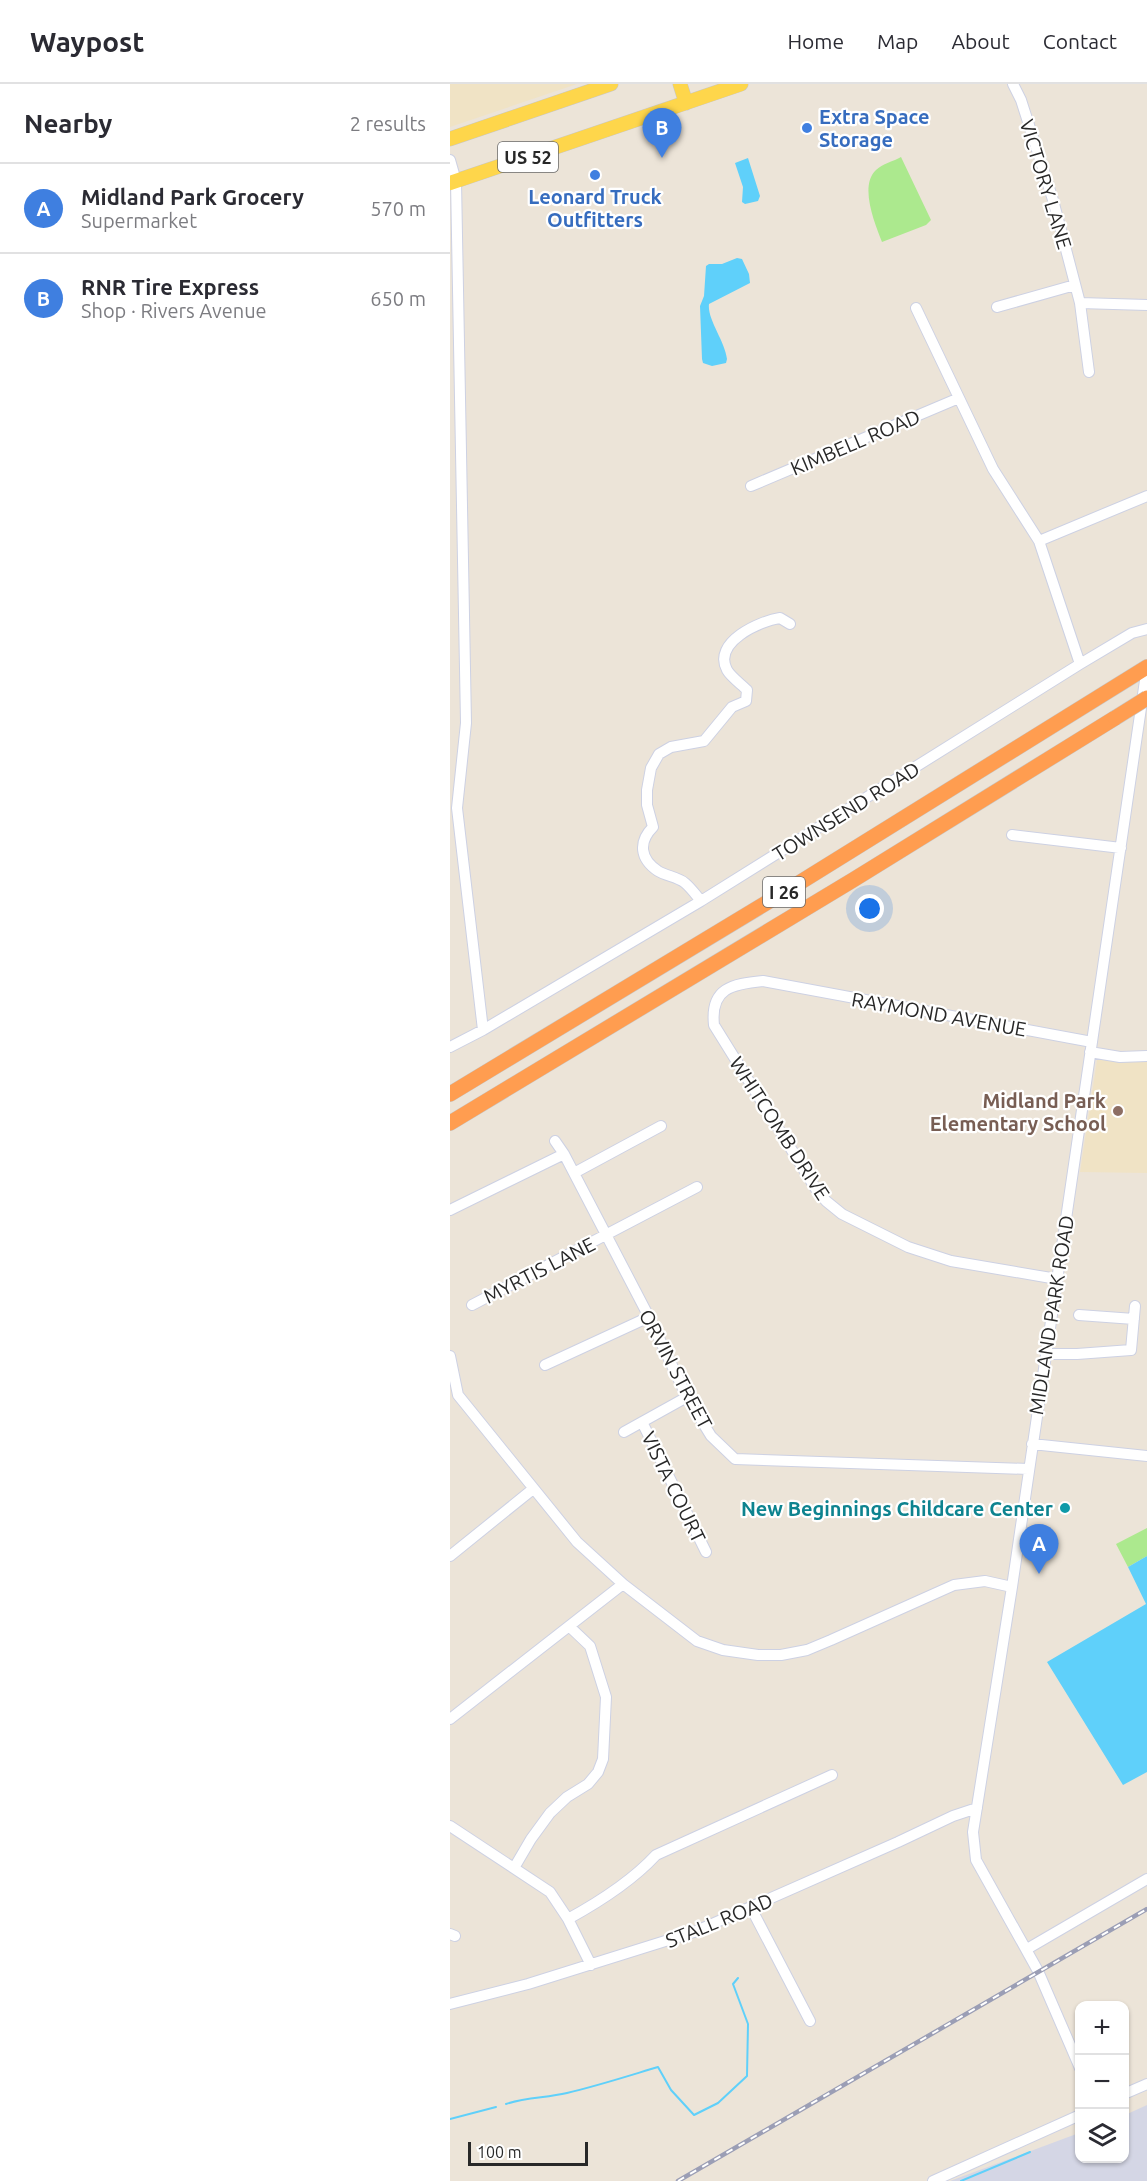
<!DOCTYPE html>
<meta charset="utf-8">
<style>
body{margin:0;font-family:Ubuntu,sans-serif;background:#f7f7f7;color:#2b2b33}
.controls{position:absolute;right:18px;bottom:18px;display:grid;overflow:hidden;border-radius:12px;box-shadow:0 2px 4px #0004}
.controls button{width:54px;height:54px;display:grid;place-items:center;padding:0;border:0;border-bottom:2px solid #e1e1e2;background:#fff;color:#2b2b33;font:30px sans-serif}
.scale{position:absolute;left:18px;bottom:15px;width:120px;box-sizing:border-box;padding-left:6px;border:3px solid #282828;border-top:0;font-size:16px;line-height:21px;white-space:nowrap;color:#282828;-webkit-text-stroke:4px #fff;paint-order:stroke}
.you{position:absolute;left:420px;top:825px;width:21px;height:21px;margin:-15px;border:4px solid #fff;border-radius:50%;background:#1a73e8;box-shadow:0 0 0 9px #1a73e833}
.badge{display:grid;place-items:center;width:39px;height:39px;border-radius:50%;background:#b45309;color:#fff;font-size:20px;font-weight:700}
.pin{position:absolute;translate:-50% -50px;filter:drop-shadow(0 2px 3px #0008)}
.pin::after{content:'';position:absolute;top:32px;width:21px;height:18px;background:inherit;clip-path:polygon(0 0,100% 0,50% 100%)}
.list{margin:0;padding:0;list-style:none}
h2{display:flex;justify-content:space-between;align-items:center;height:78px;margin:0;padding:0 24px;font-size:26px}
h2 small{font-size:20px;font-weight:400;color:#7c7c81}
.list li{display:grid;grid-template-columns:39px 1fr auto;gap:18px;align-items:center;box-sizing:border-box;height:90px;padding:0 24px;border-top:2px solid #e1e1e2}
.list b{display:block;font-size:22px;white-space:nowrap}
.list p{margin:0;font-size:20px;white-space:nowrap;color:#7c7c81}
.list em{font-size:20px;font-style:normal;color:#7c7c81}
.icon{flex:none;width:33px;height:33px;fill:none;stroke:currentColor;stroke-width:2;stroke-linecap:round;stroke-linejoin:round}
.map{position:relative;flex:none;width:697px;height:2097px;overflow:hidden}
header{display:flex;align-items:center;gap:36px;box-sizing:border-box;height:84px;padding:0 30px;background:#fff;border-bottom:2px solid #e1e1e2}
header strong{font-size:28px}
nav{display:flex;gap:33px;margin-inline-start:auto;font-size:21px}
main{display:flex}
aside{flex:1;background:#fff}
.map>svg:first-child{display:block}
</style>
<header>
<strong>Waypost</strong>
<nav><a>Home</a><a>Map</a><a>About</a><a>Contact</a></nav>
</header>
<main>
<aside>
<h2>Nearby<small>2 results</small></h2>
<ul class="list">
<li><span class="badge" style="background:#3f7fe0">A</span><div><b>Midland Park Grocery</b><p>Supermarket</p></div><em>570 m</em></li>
<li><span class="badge" style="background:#3f7fe0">B</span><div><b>RNR Tire Express</b><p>Shop · Rivers Avenue</p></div><em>650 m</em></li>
</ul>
</aside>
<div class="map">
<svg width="697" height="2097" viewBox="0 0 697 2097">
<rect width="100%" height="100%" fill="#ece4d8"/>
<path fill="#f0e3c5" d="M0,0H127L0,43Z
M648,970L697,972V1089L630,1088Z"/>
<path fill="#d4d6e5" d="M697,2021V2097H500L629,2049L630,2074H674L675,2031Z"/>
<path fill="#ace98e" d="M451,73L481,136L476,141L432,158C425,140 409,102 426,86C432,80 444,77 451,73Z
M697,1444V1472L678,1483L666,1460Z"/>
<path fill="#5fd0fa" d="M298,74L310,112L308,117L295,120L292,118L293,103L285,79Z
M287,174L292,175L299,190L300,199L259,220C257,235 275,257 277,275L276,279L262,282L253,279L252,275L250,222L254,212L256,182L259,180H272Z
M697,1472V1688L673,1701L597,1578L696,1520L678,1483Z"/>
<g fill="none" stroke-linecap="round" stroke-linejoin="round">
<path stroke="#5fd0fa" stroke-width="2" d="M56,2020C76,2013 96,2014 117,2009C147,2002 178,1992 208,1983L221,2006L244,2031L268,2019L297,1992L298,1940L283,1900L288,1894
M0,2035L46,2023
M511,2097L580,2068"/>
<defs>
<path id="minor" d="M563,0L571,16L603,116L630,219L639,288
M0,76L6,97L16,639L7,724L33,946
M630,219L697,221
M547,223L625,201
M466,224L543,385L589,457L630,580
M301,402L509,314
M589,457L697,412
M562,751L671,764
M251,817C246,811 241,804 235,799C228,793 216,792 208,787C190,775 188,758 203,743L197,721V706L201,684L209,670L221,663L254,657L282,623L296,617L297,606C291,600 281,593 277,586C262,558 310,537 330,534L340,540
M0,963L33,946L251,817L630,580L682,549L697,545
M640,968L670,973L697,972
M105,1057L114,1070L199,1233L237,1313L261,1352L285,1375L578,1385
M124,1089L211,1042
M0,1126L114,1070
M607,1195L501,1177L458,1163L392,1130L376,1117L366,1105L264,941C260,904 282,900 313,897L642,958
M22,1221L247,1103
M629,1231L684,1235
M596,1270H627L681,1266L685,1222
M0,1272L8,1311L127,1458L173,1500L247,1557L273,1566L308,1571H331L357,1566L381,1556L504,1501L535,1497L562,1503
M95,1281L199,1233
M192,1338L256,1468
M174,1348L237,1313
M582,1360L697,1372
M0,1472L83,1405
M0,1635L173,1500
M0,1742L100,1808L118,1835L141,1881
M64,1784L81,1755L100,1729L117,1713L138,1700L148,1688L153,1675L156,1613L140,1562L120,1543
M301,1824L360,1937
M118,1835C149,1818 182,1797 206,1771L382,1691
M0,1850L5,1852
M577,1865L697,1795
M0,1920L78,1900L244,1848L448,1758L503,1732L527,1724
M630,1984L588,1887L526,1776L523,1748L562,1503L697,583
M674,2010L697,2000
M483,2097L630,2031"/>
<path id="major" d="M230,0L236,19
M0,55L161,0
M0,99L291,0"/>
<path id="highway" d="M0,1010L341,804L697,583
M0,1039L403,796L665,634"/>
</defs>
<use href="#minor" stroke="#cdd1e3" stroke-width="12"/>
<use href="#major" stroke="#c7c7c7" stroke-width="15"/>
<use href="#highway" stroke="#c7c7c7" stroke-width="16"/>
<use href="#minor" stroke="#fff" stroke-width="10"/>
<use href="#major" stroke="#fed64b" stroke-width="14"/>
<use href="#highway" stroke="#ff9d50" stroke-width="15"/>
<defs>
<path id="rail" d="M228,2097L697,1825"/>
</defs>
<use href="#rail" stroke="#9b9eb5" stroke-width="4.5"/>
<use href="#rail" stroke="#fff" stroke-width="2" stroke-dasharray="7" stroke-linecap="butt"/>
<defs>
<path id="highway-bridge" d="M665,634L697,614"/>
</defs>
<use href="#highway-bridge" stroke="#c7c7c7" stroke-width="16" stroke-linecap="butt"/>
<use href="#highway-bridge" stroke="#ff9d50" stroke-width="15"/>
</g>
<g fill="#3f7fe0" stroke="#fff" stroke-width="2">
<circle cx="357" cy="44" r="6"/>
<circle cx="145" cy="91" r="6"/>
</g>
<circle fill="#8d6e63" stroke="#fff" stroke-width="2" cx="668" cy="1027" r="6"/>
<circle fill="#0f9aa8" stroke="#fff" stroke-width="2" cx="615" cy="1424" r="6"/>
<g text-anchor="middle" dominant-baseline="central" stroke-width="4.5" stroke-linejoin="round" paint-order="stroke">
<g fill="#fff" stroke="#686868" stroke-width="1.5">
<rect x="48" y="58" width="60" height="30" rx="4.5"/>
<rect x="313" y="793" width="42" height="30" rx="4.5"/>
</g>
<g font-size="18" font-weight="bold" fill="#282828">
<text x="78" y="73">US 52</text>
<text x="334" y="808">I 26</text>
</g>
<g font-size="20" font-weight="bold" fill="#366cbe" stroke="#fff" text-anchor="start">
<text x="369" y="32">Extra Space<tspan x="369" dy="23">Storage</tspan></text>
<text x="145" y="112" text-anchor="middle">Leonard Truck<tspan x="145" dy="23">Outfitters</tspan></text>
</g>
<g font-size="20" fill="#282828" stroke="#fff">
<text transform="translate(596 100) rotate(73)">VICTORY LANE</text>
<text transform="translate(405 358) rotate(-23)">KIMBELL ROAD</text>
<text transform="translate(396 727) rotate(-32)">TOWNSEND ROAD</text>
<text transform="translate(489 930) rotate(10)">RAYMOND AVENUE</text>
<text transform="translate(330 1044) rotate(57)">WHITCOMB DRIVE</text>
<text transform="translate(89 1186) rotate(-27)">MYRTIS LANE</text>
<text transform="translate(601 1231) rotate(-81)">MIDLAND PARK ROAD</text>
<text transform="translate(226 1285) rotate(62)">ORVIN STREET</text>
<text transform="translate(224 1403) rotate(64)">VISTA COURT</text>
<text transform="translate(269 1836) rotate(-22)">STALL ROAD</text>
</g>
<g font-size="20" font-weight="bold" fill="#785e54" stroke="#fff" text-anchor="end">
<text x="656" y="1016">Midland Park<tspan x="656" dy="23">Elementary School</tspan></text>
</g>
<g font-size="20" font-weight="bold" fill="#0d838f" stroke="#fff" text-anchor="end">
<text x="603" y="1424">New Beginnings Childcare Center</text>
</g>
</g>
</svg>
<div class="controls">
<button>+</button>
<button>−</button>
<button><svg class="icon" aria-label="layers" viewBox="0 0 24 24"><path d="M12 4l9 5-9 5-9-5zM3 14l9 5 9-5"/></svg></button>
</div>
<div class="scale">100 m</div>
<div class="you"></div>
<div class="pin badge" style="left:589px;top:1490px;background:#3f7fe0">A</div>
<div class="pin badge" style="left:212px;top:74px;background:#3f7fe0">B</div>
</div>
</main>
